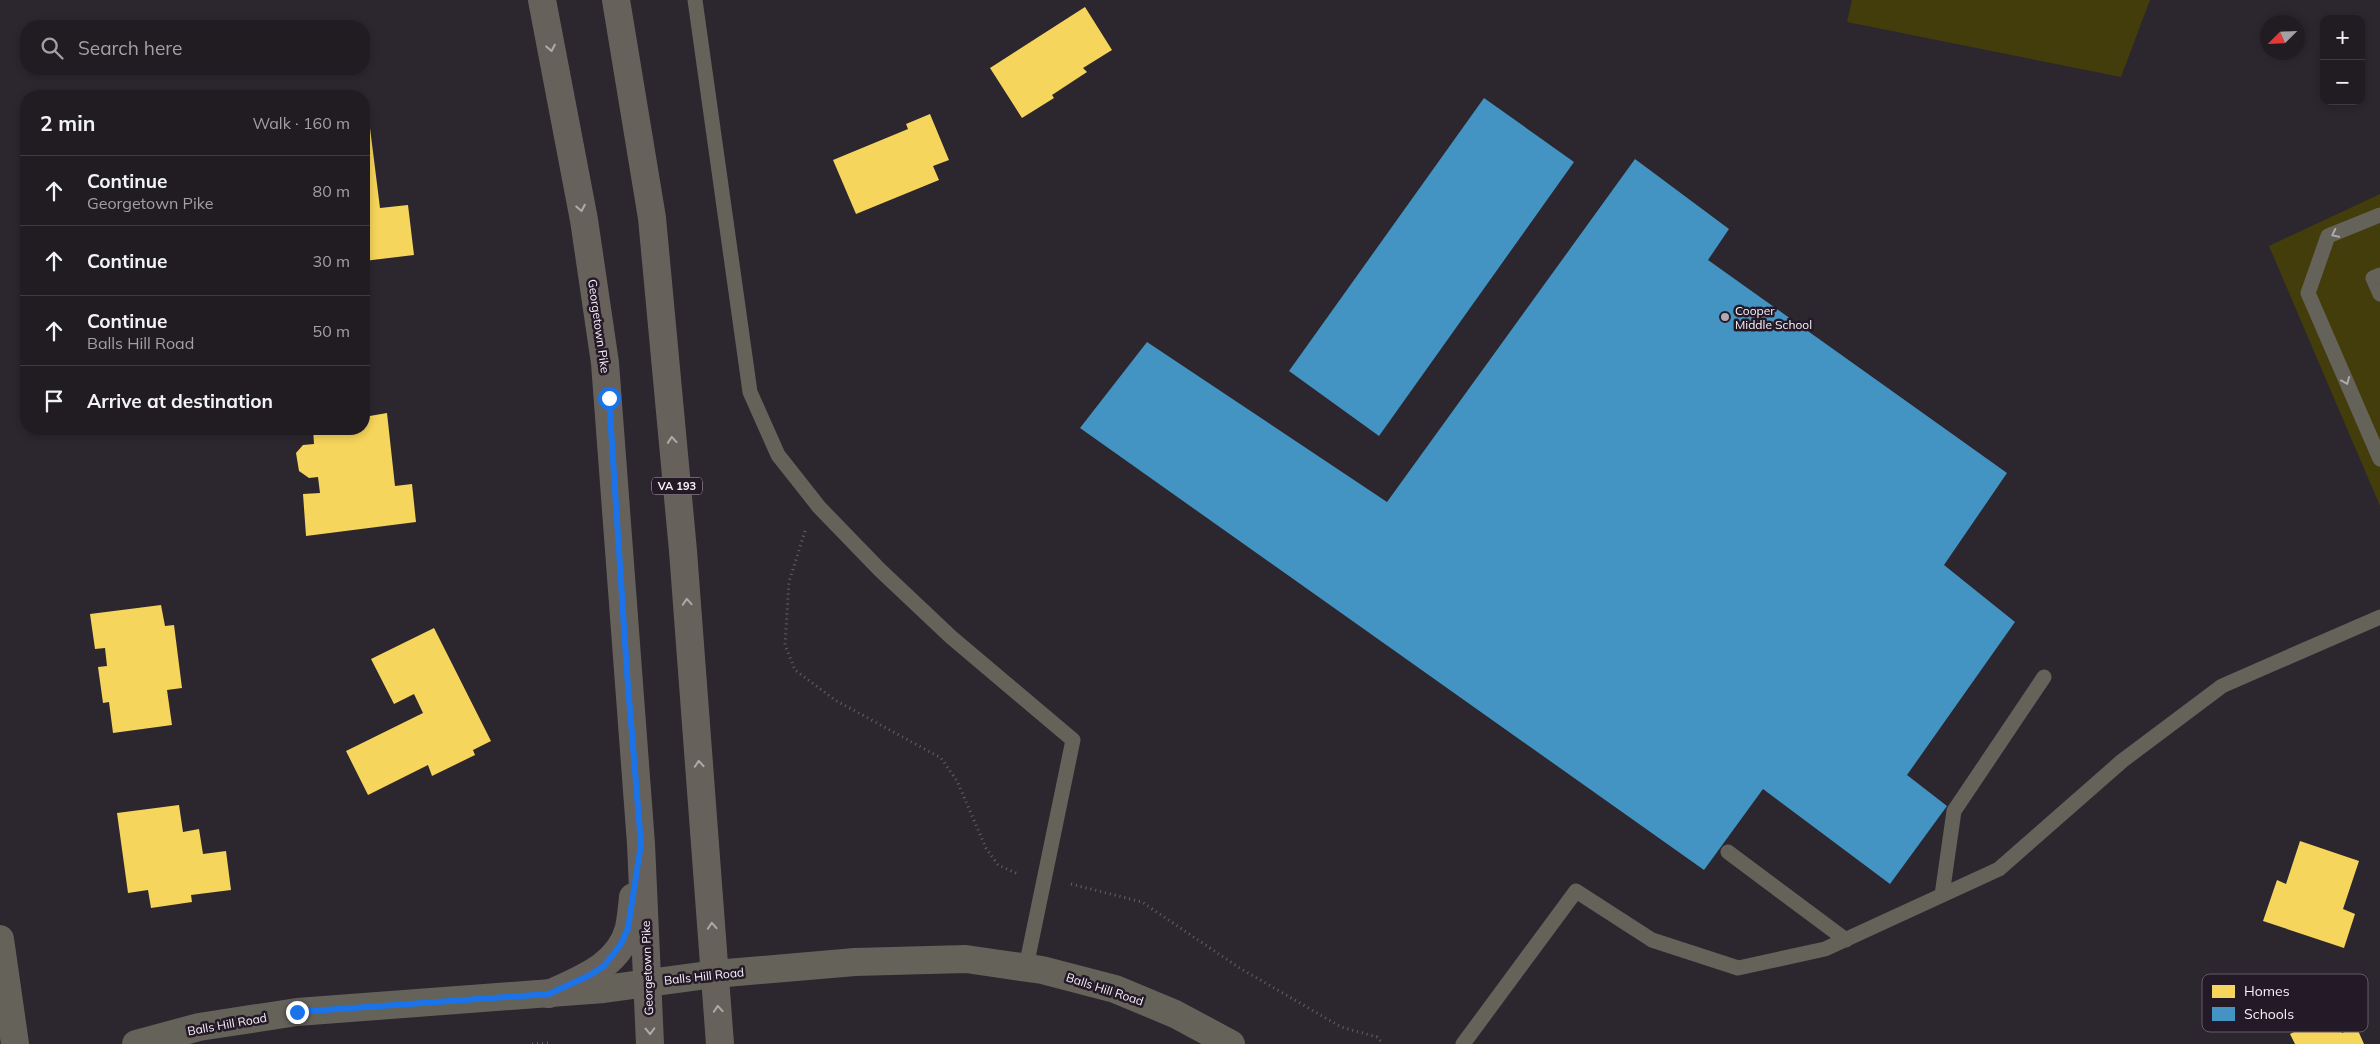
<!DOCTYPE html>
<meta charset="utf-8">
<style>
body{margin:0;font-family:Mulish,sans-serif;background:#2d292f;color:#f1f3f6}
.controls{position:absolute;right:15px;top:15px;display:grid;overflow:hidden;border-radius:10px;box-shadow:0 2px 8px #0003}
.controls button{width:45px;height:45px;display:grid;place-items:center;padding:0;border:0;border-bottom:1px solid #3e3a40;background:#211c22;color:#f1f3f6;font:25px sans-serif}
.compass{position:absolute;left:2260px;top:15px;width:45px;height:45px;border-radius:50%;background:#211c22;box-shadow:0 2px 8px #0003;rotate:246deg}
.stop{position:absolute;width:15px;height:15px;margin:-11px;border:4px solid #1a73e8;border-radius:50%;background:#fff}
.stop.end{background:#1a73e8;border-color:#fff;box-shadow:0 1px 5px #0008}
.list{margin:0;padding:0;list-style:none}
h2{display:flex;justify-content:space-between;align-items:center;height:65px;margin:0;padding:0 20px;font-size:21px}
h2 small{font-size:16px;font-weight:400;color:#a2a1a5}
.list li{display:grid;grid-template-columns:32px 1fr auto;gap:15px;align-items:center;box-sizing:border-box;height:70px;padding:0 20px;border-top:1px solid #3e3a40}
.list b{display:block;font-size:19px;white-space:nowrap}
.list p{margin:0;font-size:16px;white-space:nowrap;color:#a2a1a5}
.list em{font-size:16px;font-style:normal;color:#a2a1a5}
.icon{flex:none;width:28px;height:28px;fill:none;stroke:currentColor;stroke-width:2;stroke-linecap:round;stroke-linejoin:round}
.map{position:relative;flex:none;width:2380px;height:1044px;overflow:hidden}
.search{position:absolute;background:#211c22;box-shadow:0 2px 8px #0003;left:20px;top:20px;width:350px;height:55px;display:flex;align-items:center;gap:12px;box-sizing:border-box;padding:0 18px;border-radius:20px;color:#a2a1a5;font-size:19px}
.panel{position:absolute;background:#211c22;box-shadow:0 2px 8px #0003;left:20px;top:90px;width:350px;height:345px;border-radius:20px}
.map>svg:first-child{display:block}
</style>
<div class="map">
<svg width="2380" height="1044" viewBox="0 0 2380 1044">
<rect width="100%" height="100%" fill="#2c262e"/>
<path fill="#433c0b" d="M1852,0H2150L2121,77L1847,22Z
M2380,194V506L2269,246Z"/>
<path fill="#f6d55c" d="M1085,7L1112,50L1083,68L1087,72L1052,95L1054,98L1022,118L990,68Z
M368,112L380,208L408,205L414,255L364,261V113Z
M930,114L949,160L933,166L939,180L856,214L833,160L908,129L906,124Z
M387,413L395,486L412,484L416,522L306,536L303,494L320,493L318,477L309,478L299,471L296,453L303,445L314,444L313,429H364V417Z
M80,429H105L106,430L80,433Z
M161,605L165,626L174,625L182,688L167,690L172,725L113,733L109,702L103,703L98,667L107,666L105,648L95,649L90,614Z
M434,628L491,741L473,750L475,755L432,776L428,765L368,795L346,751L423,713L414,694L394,704L371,659Z
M179,805L183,832L199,829L203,854L226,851L231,890L191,895L192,902L151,908L148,890L128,893L117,813Z
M2300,841L2359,861L2343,909L2355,914L2344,948L2263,921L2277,880L2286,884Z
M2333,1013L2342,1033L2356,1026L2364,1044H2295L2290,1034Z"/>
<path fill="#4393c3" d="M1484,98L1574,162L1379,436L1289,371Z
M1635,159L1729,229L1708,260L2007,473L1944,565L2015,622L1907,775L1947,806L1890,884L1763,789L1704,870L1080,428L1147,342L1387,502Z"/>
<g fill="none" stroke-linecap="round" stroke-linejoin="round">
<path stroke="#666261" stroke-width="3" stroke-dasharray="1 4" stroke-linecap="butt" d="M805,531L789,582L785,645L795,670L835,700L941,758L957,781L986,848L998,865L1018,874
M1071,884L1142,902L1238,967L1341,1027L1377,1037L1383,1044
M532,1044L550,1043"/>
<path stroke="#646259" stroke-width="15" d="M695,0L750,392L778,455L819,507L880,570L951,637L1073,740L1026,967
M2380,215L2328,236L2308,293L2380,459
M2380,275L2373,278L2380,294
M1728,852L1846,940
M1942,895L1954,811L2044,677
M1463,1044L1576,891L1652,940L1738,968L1825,949L1999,869L2122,761L2222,686L2380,617"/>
<path stroke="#646259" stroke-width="28" d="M0,939L15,1044"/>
<path stroke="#646259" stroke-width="28" d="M136,1044L199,1027L297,1012L604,989L715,974L855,962L966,959L1042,970L1115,989L1175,1014L1231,1044"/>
<path stroke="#66625b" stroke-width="28" d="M542,0L584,220L605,363L641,844L650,1044
M616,0L652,218L683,551L720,1044
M549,994C581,979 619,966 629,928C631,918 632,907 633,897"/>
</g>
<defs><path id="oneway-chevron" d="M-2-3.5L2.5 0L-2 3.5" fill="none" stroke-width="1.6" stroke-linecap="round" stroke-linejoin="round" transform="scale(1.25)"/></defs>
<g stroke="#afaaaa">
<use href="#oneway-chevron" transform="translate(551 48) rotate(79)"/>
<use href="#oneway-chevron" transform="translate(581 208) rotate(79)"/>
<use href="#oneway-chevron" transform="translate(672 440) rotate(-95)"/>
<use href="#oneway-chevron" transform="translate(687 602) rotate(-94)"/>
<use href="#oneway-chevron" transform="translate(699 764) rotate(-94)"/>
<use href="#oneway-chevron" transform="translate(712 926) rotate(-94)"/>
<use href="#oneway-chevron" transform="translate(718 1009) rotate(-94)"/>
<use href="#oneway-chevron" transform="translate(650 1031) rotate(89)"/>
</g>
<g stroke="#aeaaaa">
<use href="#oneway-chevron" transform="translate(2335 234) rotate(154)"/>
<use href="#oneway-chevron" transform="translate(2346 381) rotate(67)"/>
</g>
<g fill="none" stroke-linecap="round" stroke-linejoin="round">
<path stroke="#1a73e8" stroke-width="6" d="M297,1012L549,994L590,975L604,966L621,944L628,928L641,844L627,673L609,398"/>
</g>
<circle fill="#b1aab3" stroke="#241a27" stroke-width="2" cx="1725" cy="317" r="5"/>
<g text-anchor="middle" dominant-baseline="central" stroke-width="5" stroke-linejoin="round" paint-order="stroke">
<rect fill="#241a27" stroke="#b8b0bb" stroke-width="1" x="652" y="477.5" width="50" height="17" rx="4"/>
<g font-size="11" font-weight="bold" fill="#f8f1fa">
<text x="677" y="486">VA 193</text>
</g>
<g font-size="12" fill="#f8f1fa" stroke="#241a27" text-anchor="start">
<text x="1735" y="310">Cooper<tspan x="1735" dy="14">Middle School</tspan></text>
</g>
<g font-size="12" fill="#f8f1fa" stroke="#241a27">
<text transform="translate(599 326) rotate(82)">Georgetown Pike</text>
<text transform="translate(647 968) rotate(-92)">Georgetown Pike</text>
<text transform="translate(704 976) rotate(-6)">Balls Hill Road</text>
<text transform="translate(1105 989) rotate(18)">Balls Hill Road</text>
<text transform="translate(227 1024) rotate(-10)">Balls Hill Road</text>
</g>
</g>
<rect x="2202" y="974" width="166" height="58" rx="8" fill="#241a27" stroke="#645a66" stroke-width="1"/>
<rect x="2212" y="985" width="23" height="13" fill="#f6d55c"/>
<rect x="2212" y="1007" width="23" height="14" fill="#4393c3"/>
<g font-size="14" fill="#f8f1fa">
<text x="2244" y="996">Homes</text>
<text x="2244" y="1019">Schools</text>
</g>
</svg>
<div class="controls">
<button>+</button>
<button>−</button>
</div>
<svg class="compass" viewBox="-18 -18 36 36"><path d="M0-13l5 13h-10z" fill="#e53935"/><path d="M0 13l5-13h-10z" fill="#a2a1a5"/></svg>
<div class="stop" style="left:609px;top:398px"></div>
<div class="stop end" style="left:297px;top:1012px"></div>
<div class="search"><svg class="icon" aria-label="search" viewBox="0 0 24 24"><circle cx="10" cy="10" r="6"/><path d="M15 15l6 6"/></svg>Search here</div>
<section class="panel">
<h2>2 min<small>Walk · 160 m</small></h2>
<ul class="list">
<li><svg class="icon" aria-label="ahead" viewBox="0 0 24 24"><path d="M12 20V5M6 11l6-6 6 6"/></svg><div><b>Continue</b><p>Georgetown Pike</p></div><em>80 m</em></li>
<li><svg class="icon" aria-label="ahead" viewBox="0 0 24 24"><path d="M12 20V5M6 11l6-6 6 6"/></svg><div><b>Continue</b></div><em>30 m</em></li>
<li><svg class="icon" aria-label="ahead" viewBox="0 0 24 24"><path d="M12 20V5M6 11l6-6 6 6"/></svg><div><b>Continue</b><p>Balls Hill Road</p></div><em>50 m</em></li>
<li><svg class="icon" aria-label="arrive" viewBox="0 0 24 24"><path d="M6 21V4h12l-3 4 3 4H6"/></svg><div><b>Arrive at destination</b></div></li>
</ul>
</section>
</div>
